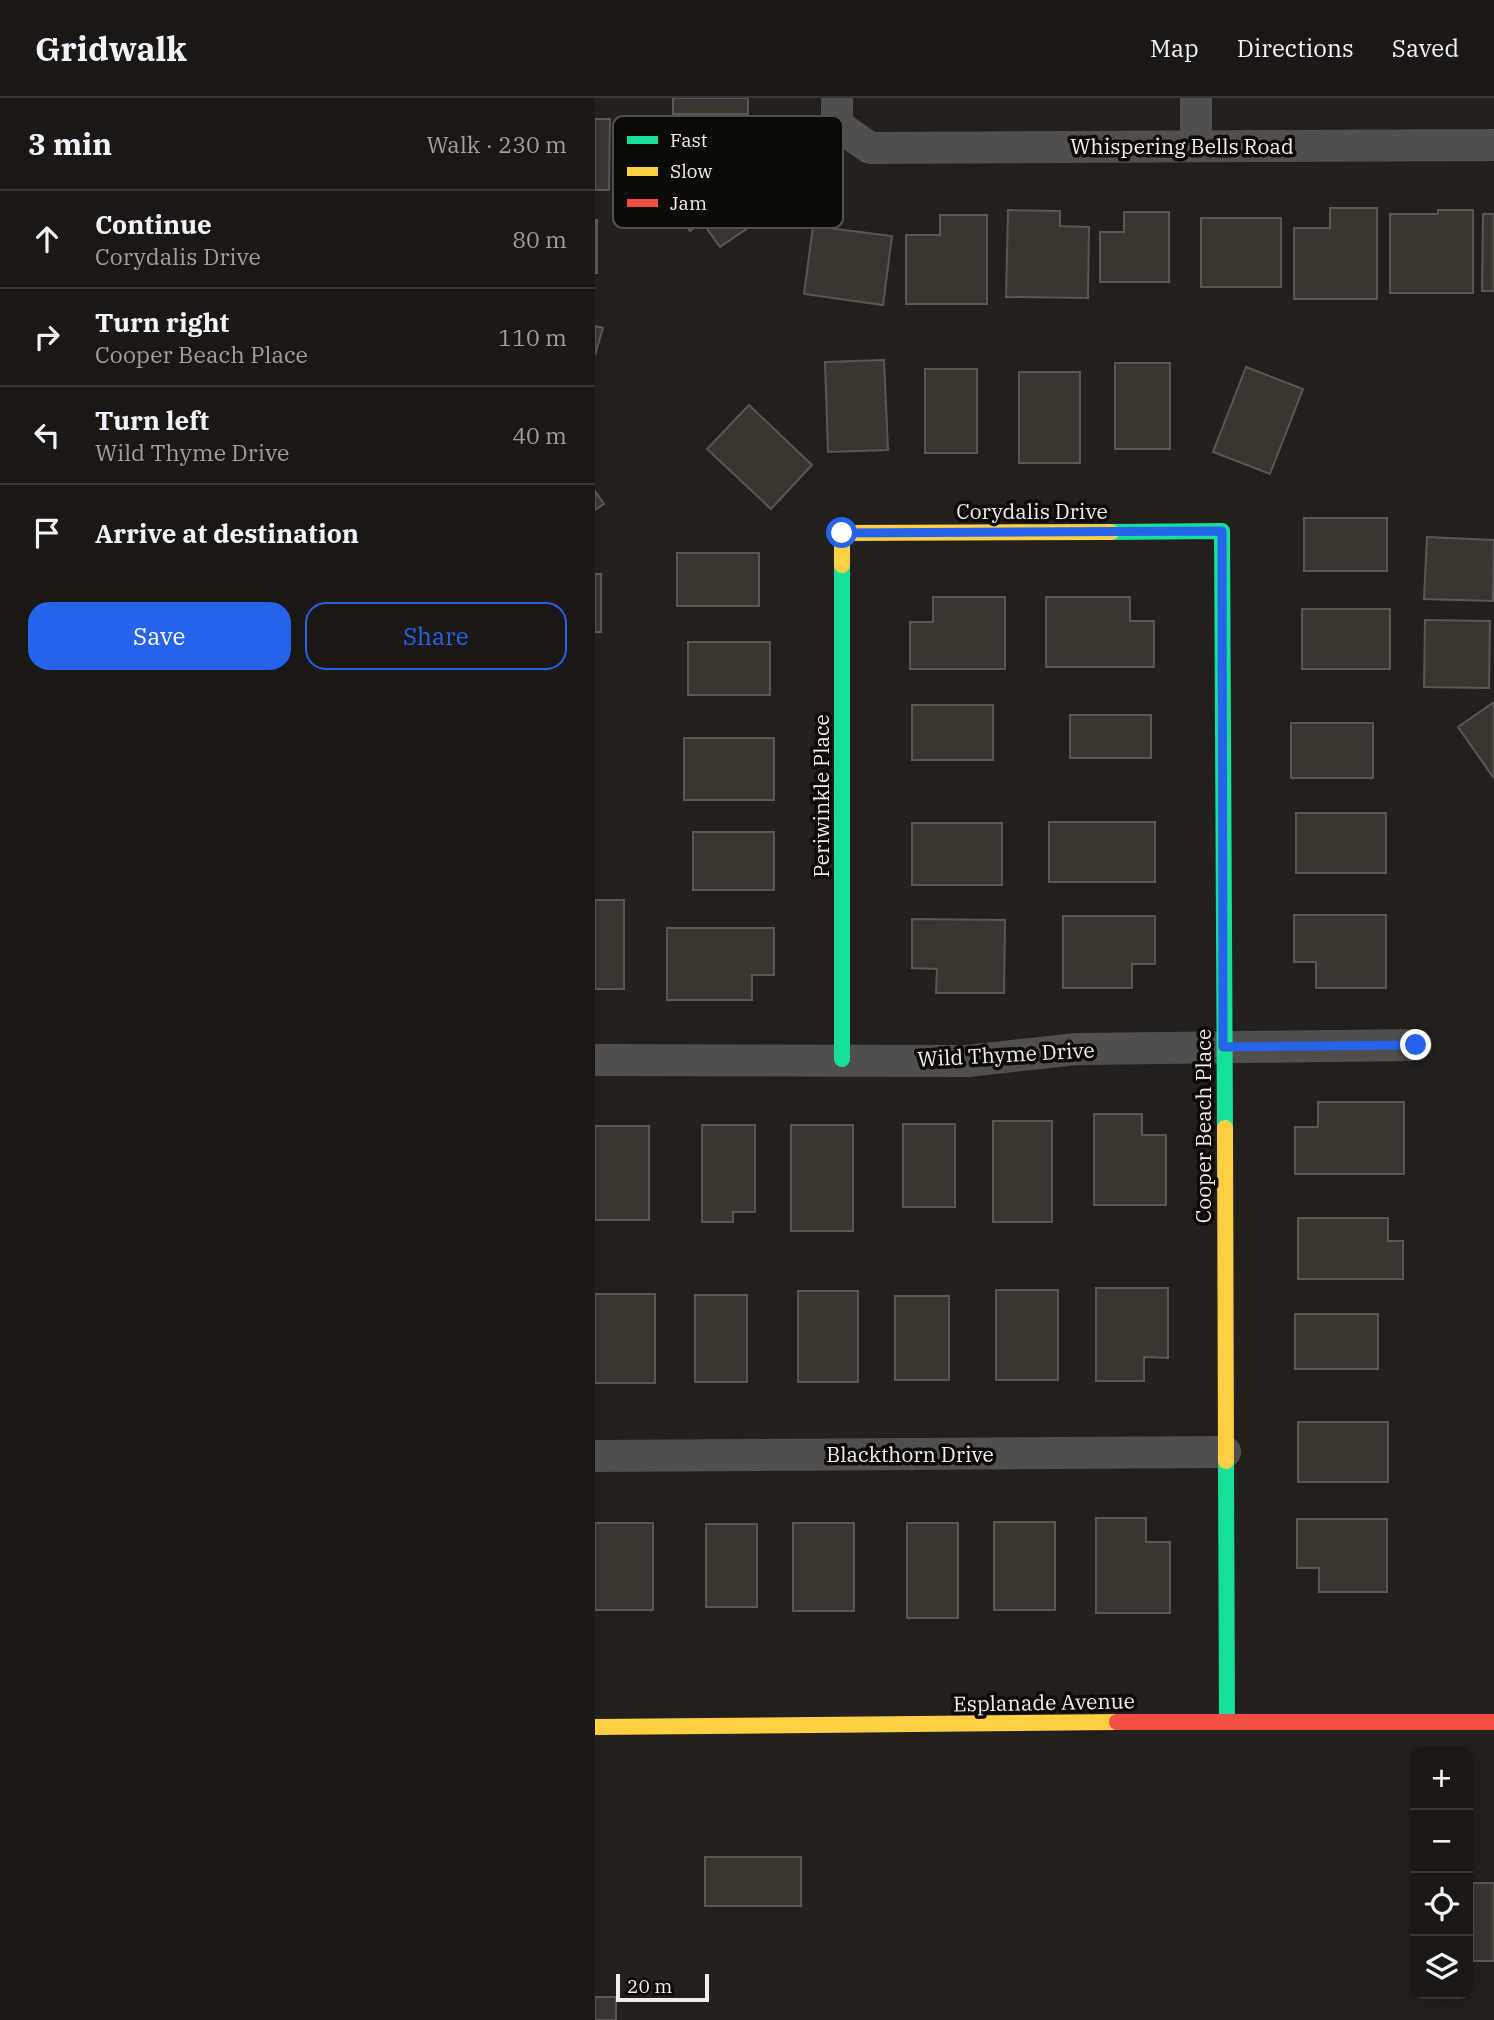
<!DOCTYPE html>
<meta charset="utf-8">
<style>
body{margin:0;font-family:"IBM Plex Serif",serif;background:#272422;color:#f1f3f6}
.controls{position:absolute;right:21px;bottom:21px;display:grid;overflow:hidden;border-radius:14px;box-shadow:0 4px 18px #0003}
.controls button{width:63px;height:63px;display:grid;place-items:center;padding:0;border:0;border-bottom:2px solid #383634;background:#1a1715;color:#f1f3f6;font:35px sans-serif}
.scale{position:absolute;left:21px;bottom:18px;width:93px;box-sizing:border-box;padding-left:7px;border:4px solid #f1eee9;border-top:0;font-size:19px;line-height:24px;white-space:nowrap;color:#f1eee9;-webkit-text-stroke:5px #0c0a07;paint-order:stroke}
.stop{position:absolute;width:21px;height:21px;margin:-16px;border:5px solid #2563eb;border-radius:50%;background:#fff}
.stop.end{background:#2563eb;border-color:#fff;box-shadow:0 2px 7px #0008}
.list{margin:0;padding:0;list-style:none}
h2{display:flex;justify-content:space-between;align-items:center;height:91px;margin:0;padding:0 28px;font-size:30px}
h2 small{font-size:23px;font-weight:400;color:#9f9fa0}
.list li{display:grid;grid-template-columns:46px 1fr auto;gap:21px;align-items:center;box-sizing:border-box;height:98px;padding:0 28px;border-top:2px solid #383634}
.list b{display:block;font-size:26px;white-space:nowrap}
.list p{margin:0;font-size:23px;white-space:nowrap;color:#9f9fa0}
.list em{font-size:23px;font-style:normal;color:#9f9fa0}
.actions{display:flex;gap:14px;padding:21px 28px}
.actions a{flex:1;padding:16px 0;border:2px solid #2563eb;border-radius:21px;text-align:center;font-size:24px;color:#2563eb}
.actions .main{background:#2563eb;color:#fff}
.icon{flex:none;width:38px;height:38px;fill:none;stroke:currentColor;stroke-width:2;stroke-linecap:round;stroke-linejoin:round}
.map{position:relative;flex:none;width:899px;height:1922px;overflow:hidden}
header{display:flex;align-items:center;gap:42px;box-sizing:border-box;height:98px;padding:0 35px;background:#1a1715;border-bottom:2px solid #383634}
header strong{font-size:33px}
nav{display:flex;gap:38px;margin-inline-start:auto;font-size:24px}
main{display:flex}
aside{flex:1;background:#1a1715}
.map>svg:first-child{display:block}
</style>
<header>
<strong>Gridwalk</strong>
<nav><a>Map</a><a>Directions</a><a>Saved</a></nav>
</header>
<main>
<aside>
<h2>3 min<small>Walk · 230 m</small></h2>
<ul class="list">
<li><svg class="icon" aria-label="ahead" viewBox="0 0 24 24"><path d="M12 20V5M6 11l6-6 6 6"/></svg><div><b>Continue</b><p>Corydalis Drive</p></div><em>80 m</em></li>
<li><svg class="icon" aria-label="right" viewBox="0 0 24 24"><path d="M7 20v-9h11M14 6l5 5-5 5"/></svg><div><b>Turn right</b><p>Cooper Beach Place</p></div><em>110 m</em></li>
<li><svg class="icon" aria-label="left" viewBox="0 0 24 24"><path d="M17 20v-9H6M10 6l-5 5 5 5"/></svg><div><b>Turn left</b><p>Wild Thyme Drive</p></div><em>40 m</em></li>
<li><svg class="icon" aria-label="arrive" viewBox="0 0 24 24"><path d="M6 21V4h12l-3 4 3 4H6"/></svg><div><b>Arrive at destination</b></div></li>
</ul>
<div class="actions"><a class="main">Save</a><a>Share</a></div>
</aside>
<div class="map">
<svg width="899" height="1922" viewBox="0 0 899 1922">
<rect width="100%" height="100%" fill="#221f1c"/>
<path fill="#3a352f" stroke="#595754" stroke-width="2" d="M78,0H153V16H78Z
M0,21H15L14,92H0Z
M137,44L151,64L166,54L197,100L125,149L107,124L95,133L80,111L90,105L76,86Z
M735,110H782V201H699V130H735Z
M413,112L465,113V128L494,129L493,200L411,199Z
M843,112H878V195H795V116H843Z
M529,114H574V184H505V134H529Z
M888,116H899V193H887Z
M345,117H392V206H311V137H345Z
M606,120H686V189H606Z
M0,122H2V175H0Z
M218,128L297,138L288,207L209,196Z
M0,228L8,230L0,257Z
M289,262L293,352L233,354L230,264Z
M520,265H575V351H520Z
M651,269L708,291L675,376L618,354Z
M330,271H382V355H330Z
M424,274H485V365H424Z
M154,307L217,367L176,411L112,351Z
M0,393L9,406L0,412Z
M709,420H792V473H709Z
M832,439L899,442L898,503L829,501Z
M82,455H164V508H82Z
M0,476H6V534H0Z
M338,499H410V571H315V524H338Z
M451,499H535V523H559V569H451Z
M707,511H795V571H707Z
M830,522L895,523L894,590L829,589Z
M93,544H175V597H93Z
M899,604V678L898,679L863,629Z
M317,607H398V662H317Z
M475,617H556V660H475Z
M696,625H778V680H696Z
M89,640H179V702H89Z
M701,715H791V775H701Z
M454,724H560V784H454Z
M317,725H407V787H317Z
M98,734H179V792H98Z
M0,802H29V891H0Z
M699,817H791V890H721V864H699Z
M468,818H560V866H537V890H468Z
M317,821L410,822L409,895H341L342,871L317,870Z
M72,830H179V877H157V902H72Z
M723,1004H809V1076H700V1029H723Z
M499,1016H547V1037H571V1107H499Z
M398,1023H457V1124H398Z
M308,1026H360V1109H308Z
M107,1027H160V1114H138V1124H107Z
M196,1027H258V1133H196Z
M0,1028H54V1122H0Z
M703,1120H793V1143H808V1181H703Z
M501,1190H573V1260L549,1259V1283H501Z
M401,1192H463V1282H401Z
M203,1193H263V1284H203Z
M0,1196H60V1285H0Z
M100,1197H152V1284H100Z
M300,1198H354V1282H300Z
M700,1216H783V1271H700Z
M703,1324H793V1384H703Z
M501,1420H551V1444H575V1515H501Z
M702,1421H792V1494H724V1470H702Z
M399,1424H460V1512H399Z
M0,1425H58V1512H0Z
M198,1425H259V1513H198Z
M312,1425H363V1520H312Z
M111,1426H162V1509H111Z
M110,1759H206V1808H110Z
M878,1785H899V1863H878Z
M0,1899H21V1922H0Z"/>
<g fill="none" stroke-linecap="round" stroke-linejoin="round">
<path stroke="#514f4e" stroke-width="32" d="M242,0V27L275,50L899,47
M601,0V48
M0,962L373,963L481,951L821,947
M0,1358L630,1354"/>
<path stroke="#16e098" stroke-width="16" d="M516,434L627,433L630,1030
M247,467V961
M631,1363L632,1623"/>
<path stroke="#ffcf43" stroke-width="16" d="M247,467V435L516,434
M630,1030L631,1363
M0,1629L522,1624"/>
<path stroke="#f24e42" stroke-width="16" d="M522,1624H899"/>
</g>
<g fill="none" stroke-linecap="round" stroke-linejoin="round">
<path stroke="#2563eb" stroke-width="9" d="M247,435L627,433L628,949L821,947"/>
</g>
<g text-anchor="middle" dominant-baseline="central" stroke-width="7" stroke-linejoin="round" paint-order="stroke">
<g font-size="21" fill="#f1eee9" stroke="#0c0a07">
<text x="587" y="48">Whispering Bells Road</text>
<text x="437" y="413">Corydalis Drive</text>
<text transform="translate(226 698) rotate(-90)">Periwinkle Place</text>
<text transform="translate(411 956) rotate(-3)">Wild Thyme Drive</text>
<text transform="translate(608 1028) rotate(-90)">Cooper Beach Place</text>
<text x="315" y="1356">Blackthorn Drive</text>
<text transform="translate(449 1604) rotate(-1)">Esplanade Avenue</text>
</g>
</g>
<rect x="18" y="18" width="230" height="112" rx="10" fill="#0c0a07" stroke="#514e4b" stroke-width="2"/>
<rect x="32" y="38" width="31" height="8" fill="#16e098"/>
<rect x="32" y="69" width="31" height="9" fill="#ffcf43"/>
<rect x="32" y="101" width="31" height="8" fill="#f24e42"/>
<g font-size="19" fill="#f1eee9">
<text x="75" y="49">Fast</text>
<text x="75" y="80">Slow</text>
<text x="75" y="112">Jam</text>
</g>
</svg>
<div class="controls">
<button>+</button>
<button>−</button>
<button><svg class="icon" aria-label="locate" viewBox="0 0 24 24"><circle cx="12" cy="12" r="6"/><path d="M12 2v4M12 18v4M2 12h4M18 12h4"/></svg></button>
<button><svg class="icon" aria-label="layers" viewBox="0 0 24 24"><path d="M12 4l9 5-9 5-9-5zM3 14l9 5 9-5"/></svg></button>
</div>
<div class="scale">20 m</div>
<div class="stop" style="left:247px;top:435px"></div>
<div class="stop end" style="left:821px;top:947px"></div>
</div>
</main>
